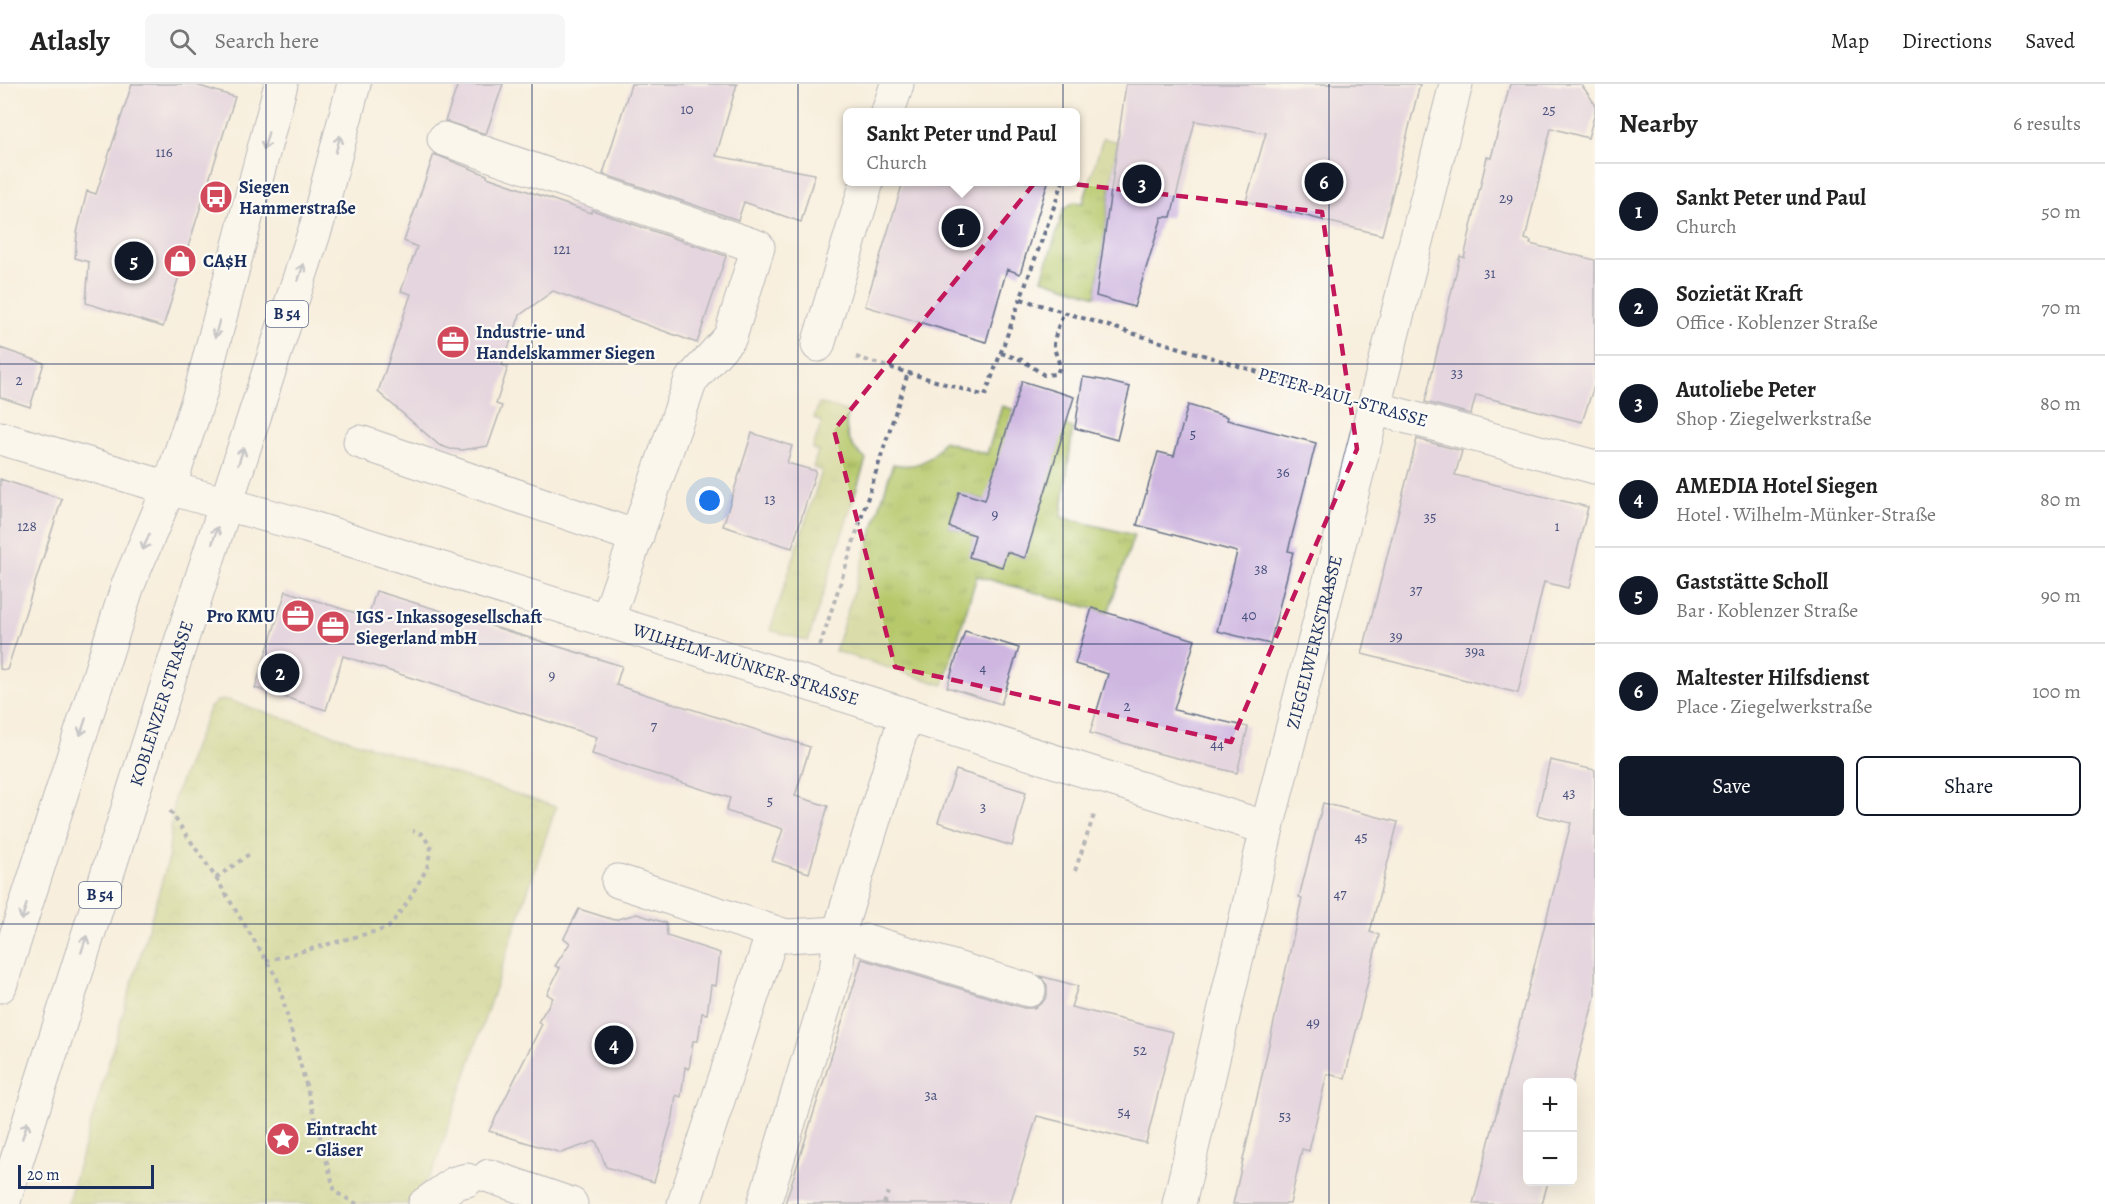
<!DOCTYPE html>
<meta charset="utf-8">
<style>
body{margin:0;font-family:Alegreya,serif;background:#f6f6f6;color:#222}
.controls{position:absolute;right:18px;bottom:18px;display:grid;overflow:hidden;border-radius:9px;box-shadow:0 6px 24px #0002}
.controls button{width:54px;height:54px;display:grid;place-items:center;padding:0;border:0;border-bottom:2px solid #e0e0e0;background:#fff;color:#222;font:30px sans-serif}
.scale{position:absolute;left:18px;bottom:15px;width:136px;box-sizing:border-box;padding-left:6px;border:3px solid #1b2f5e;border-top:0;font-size:16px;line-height:21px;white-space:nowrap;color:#1b2f5e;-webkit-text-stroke:4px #fdfcf7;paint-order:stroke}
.you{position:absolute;left:710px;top:417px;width:21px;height:21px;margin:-15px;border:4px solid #fff;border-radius:50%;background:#1a73e8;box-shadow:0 0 0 9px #1a73e833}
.badge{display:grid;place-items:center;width:39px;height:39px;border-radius:50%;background:#111827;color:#fff;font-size:20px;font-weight:700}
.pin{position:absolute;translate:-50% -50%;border:3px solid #fff;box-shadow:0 2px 6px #0006}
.popup{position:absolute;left:843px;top:24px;width:237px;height:78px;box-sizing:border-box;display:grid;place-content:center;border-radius:9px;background:#fff;filter:drop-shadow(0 2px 4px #0005);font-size:20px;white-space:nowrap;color:#767676}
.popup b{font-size:22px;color:#222}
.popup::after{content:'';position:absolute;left:50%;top:100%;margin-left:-12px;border:12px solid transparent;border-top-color:#fff}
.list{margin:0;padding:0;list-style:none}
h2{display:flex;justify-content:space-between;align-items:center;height:78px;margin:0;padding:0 24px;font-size:26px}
h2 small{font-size:20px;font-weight:400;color:#767676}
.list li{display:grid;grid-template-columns:39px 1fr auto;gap:18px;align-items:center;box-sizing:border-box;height:96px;padding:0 24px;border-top:2px solid #e0e0e0}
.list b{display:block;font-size:22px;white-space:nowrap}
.list p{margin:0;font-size:20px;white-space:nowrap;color:#767676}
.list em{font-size:20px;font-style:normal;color:#767676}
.actions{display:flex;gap:12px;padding:18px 24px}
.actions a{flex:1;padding:14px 0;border:2px solid #111827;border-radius:9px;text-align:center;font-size:21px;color:#111827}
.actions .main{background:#111827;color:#fff}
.icon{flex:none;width:33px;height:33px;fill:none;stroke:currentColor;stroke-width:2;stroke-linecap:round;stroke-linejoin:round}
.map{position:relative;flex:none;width:1595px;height:1120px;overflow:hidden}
header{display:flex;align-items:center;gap:36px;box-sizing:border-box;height:84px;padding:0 30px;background:#fff;border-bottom:2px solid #e0e0e0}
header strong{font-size:28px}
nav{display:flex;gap:33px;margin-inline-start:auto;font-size:21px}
.search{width:420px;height:54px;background:#f6f6f6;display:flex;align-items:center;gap:15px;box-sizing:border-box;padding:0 21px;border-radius:9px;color:#767676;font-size:22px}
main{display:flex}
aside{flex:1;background:#fff}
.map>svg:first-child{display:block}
</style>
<header>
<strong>Atlasly</strong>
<div class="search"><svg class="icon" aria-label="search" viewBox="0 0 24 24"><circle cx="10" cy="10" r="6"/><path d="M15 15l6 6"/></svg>Search here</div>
<nav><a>Map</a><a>Directions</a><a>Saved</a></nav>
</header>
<main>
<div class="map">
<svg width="1595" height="1120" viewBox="0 0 1595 1120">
<defs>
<pattern id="grass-tufts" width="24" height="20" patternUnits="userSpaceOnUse" patternTransform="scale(1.5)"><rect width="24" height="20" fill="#b6c86b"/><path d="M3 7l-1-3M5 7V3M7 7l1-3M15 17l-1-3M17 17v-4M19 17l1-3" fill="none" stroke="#9cac5f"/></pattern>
<pattern id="park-crowns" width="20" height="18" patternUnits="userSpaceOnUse" patternTransform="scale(1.5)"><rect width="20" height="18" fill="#b6c86b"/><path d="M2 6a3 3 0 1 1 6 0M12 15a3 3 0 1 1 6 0" fill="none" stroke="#9cac5f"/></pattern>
</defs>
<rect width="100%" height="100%" fill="#fdfcf7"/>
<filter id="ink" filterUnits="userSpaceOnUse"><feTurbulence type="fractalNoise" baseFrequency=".0167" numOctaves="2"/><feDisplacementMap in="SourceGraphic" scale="12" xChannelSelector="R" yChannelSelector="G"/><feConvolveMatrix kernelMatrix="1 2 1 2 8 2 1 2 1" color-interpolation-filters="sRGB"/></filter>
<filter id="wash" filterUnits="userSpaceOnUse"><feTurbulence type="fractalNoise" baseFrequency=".008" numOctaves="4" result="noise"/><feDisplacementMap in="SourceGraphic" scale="24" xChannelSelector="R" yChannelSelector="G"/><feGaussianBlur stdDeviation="1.35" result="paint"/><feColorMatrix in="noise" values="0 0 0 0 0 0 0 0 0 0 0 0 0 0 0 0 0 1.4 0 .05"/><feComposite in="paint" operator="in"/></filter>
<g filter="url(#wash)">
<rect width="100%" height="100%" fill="#f8eedd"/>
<path fill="url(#grass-tufts)" stroke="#687c64" stroke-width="1.5" fill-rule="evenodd" d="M1103,54L1117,58L1096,212L1042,195L1064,125L1074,118L1083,119Z
M819,319L848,328C843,348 849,363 866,375L808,557L770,546L822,387L813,383L818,367L812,365L822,338L814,334Z
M1002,322L1073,344L1061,433L1134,451L1108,529L977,492L943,601L835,567L893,380C915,385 933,377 943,357L987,370ZM959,409L985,416L1025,474L1007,468L991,480L970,471L975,451L949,443Z"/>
<path fill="url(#park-crowns)" stroke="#687c64" stroke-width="1.5" d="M228,616L556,723L433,1088L408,1120H67L168,777L174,714L209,625L217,617Z"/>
<g id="blocks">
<path fill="#ceb6e0" d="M132,0H193L235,13L163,243L86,219L89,178L75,174L77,149L87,107L96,110Z
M458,0H503L486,50L445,37Z
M631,0H737L716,72L815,90L801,138L744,118L738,136L603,90Z
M1126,0H1420L1382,151L1246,117L1266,49L1195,37L1171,133H1162L1134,223L1096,212Z
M1510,0H1581L1595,20V29L1588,54L1551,44L1525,155L1531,157L1530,160L1595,176V299L1582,338L1476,311L1471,330L1425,318L1460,172L1464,174L1487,73L1491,74Z
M434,70L487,91V93L591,129L592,126L726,172L697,259L553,207L520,231L502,281L508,283L496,320L502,322L488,362L462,366L450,365L439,361L378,308L411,210L401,207L417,163L404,157Z
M903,98H1048L1020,190L1007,185L986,258L865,222Z
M0,264L44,279L30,323L0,313Z
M1083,293L1102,296L1130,303L1117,356L1075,344Z
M1022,297L1074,313L1025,474L1007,468L1002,483L969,473L975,451L949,443L959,408L985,416Z
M1188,321L1228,333L1227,336L1316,359L1288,467L1293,468L1270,560L1217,547L1237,468L1137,441L1158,368L1174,372Z
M752,349L792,362L787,379L816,387L792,464L723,442Z
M1417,355L1462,367L1455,391L1588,423L1568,504L1544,498L1518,609L1362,570Z
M0,395L62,415L7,586L0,585Z
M286,507L368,533L376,507L622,582L616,601L810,663L795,712L828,722L809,789L772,777L783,745L726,727L730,714L592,670L597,653L343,572L326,626L255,604Z
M1092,524L1195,556L1174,626L1248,643L1237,689L1157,669L1090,649L1108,590L1075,580Z
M965,547L1019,564L1001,620L947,603Z
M1550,676L1595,686V912L1572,1000L1527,999V1098H1548L1542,1120H1473L1571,739L1537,731Z
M956,686L1026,708L1012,762L938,738Z
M1323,719L1398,738L1370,848L1379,851L1345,994L1327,990L1309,1067L1302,1065L1290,1120H1233L1302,814L1299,813Z
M579,825L614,836L637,830L666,839L667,852L720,869L716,902L711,901L707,930L702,929L698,957H693L689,985L685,983L681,1013L676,1011L673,1033L654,1098L606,1083L596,1057L561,1069L489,1047L542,940L538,938L553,914L547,910L560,884L555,882L570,859L564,854Z
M862,875L1024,924H1034L1042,919L1047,912V901L1040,892L1078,902L1071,923L1173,948L1146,1059L1037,1032L1010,1120H785Z"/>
</g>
</g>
<g filter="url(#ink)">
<use href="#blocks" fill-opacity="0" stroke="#68728a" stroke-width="1.5"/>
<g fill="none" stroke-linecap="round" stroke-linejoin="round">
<defs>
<g id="minor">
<path d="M888,28L897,0"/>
<path d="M444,55L758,163L730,253L691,296L607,537"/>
<path d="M818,261L867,98"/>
<path d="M1374,324L1595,383"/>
<path d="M0,354L169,404"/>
<path d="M360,358L637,453"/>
<path id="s1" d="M226,420L306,442L1267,744"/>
<path d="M618,797L786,852L839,849"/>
<path d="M867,857L1029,906"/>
<path d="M489,1092L571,1120"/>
<path d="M425,1120L455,1099L467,1096"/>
<path d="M684,1120L773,848"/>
<path d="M764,1120L837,881L839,849L906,631"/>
<path id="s2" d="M1179,1120L1267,744L1456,0"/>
</g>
<g id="major">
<path d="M169,404L226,420"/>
<path d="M0,902L128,501L169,404L200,310L281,0"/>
<path id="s3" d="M3,1120L174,579L318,137L354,0"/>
</g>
</defs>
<use href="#minor" stroke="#68728a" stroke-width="35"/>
<use href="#major" stroke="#68728a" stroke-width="35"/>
<path stroke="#68728a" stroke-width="4" stroke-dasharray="4.5 4.5" stroke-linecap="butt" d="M1021,215L1336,312
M1001,269L1022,276L1044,291L1056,290C1064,281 1055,273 1054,262C1054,251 1060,238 1064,228
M856,273L985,312L1063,98
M820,562L908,289
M170,727L216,794L277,894L335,1108L357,1120
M1075,787L1094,731
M216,794L252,768
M266,877L388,844L407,819L427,784L431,763L422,750L413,747
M884,1120L888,1108"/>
<use href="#minor" stroke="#fff" stroke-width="33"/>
<use href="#major" stroke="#fff" stroke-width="33"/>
</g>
<defs><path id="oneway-shaft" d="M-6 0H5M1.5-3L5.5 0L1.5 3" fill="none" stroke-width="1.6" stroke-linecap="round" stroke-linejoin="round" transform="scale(1.5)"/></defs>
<g stroke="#8d97ae">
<use href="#oneway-shaft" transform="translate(266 57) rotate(105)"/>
<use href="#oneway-shaft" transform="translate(338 60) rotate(-75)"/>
<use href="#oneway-shaft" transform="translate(301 188) rotate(-72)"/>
<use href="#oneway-shaft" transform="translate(217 245) rotate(105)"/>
<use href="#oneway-shaft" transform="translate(241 372) rotate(-72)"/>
<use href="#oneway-shaft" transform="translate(215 451) rotate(-72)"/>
<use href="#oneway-shaft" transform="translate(146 458) rotate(113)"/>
<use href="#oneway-shaft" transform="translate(83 643) rotate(108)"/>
<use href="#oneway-shaft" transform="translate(24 828) rotate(108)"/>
<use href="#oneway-shaft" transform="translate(84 860) rotate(-72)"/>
<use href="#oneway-shaft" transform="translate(25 1046) rotate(-72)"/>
</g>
</g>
<path d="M0 0H1595V1120H0ZM1037,96L1322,128L1357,365L1231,658L895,583L834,346Z" fill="#f8eedd" fill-opacity=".55" fill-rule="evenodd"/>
<path fill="none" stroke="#c2185b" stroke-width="4.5" stroke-dasharray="12 8" stroke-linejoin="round" d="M1037,96L1322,128L1357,365L1231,658L895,583L834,346Z"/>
<path fill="none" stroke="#1b2f5e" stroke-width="1.5" stroke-opacity="0.55" d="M266,0V1120M532,0V1120M798,0V1120M1063,0V1120M1329,0V1120M0,280H1595M0,560H1595M0,840H1595"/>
<defs>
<symbol id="bus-disc" viewBox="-11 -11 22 22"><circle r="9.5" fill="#d1495b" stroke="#fdfcf7"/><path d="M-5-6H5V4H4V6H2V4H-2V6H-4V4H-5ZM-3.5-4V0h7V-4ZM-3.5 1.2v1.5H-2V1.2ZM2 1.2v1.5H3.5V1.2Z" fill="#fff"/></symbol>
<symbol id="shop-disc" viewBox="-11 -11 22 22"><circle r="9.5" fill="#d1495b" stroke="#fdfcf7"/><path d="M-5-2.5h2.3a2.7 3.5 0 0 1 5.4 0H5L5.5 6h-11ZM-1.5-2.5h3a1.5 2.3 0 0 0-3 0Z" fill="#fff"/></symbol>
<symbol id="office-disc" viewBox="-11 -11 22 22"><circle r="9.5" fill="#d1495b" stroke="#fdfcf7"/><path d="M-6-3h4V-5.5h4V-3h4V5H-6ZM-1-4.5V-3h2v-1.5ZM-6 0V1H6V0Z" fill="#fff"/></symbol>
<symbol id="sight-disc" viewBox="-11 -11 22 22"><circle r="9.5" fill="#d1495b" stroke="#fdfcf7"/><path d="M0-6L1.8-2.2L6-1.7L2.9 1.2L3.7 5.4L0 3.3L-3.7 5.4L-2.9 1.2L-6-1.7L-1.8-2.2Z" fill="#fff"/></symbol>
</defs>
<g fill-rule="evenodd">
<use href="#bus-disc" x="197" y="94" width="38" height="38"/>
<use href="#shop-disc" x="161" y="158" width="38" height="38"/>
<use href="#office-disc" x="434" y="239" width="38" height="38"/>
<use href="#office-disc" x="279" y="513" width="38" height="38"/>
<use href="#office-disc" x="314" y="524" width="38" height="38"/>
<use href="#sight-disc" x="264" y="1036" width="38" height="38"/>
</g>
<g text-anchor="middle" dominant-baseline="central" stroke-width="4.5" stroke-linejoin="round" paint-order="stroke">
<g font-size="15" fill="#48517e">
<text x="687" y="25">10</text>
<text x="1549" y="26">25</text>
<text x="164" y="68">116</text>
<text x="1506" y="114">29</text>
<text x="562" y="165">121</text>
<text x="1490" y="189">31</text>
<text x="1457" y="289">33</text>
<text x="19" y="296">2</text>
<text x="1193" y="350">5</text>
<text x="1283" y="388">36</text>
<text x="770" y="415">13</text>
<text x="995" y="430">9</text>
<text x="1430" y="433">35</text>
<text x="27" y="442">128</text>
<text x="1557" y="442">1</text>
<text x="1261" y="485">38</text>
<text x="1416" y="506">37</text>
<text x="1249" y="531">40</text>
<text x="1396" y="552">39</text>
<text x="1475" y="567">39a</text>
<text x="983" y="584">4</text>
<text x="552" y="591">9</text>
<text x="1127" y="622">2</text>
<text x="654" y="642">7</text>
<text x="1217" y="660">44</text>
<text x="1569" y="709">43</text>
<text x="770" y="717">5</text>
<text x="983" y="723">3</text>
<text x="1361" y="753">45</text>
<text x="1340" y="810">47</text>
<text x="1313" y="938">49</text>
<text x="1140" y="966">52</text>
<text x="931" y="1011">3a</text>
<text x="1124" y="1028">54</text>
<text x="1285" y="1032">53</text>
</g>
<g fill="#fdfcf7" stroke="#5f6c8c" stroke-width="1.5">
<rect x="266" y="217" width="42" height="26" rx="4.5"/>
<rect x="79" y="798" width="42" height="26" rx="4.5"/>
</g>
<g font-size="16" font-weight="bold" fill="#1b2f5e">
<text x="287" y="230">B 54</text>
<text x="100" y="811">B 54</text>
</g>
<g font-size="18" font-weight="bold" fill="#1b2f5e" stroke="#fdfcf7" text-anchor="start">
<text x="239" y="103">Siegen<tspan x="239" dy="21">Hammerstraße</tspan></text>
<text x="203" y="177">CA$H</text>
<text x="476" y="248">Industrie- und<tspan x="476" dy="21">Handelskammer Siegen</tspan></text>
<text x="275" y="532" text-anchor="end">Pro KMU</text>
<text x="356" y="533">IGS - Inkassogesellschaft<tspan x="356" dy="21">Siegerland mbH</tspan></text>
<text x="306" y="1045">Eintracht<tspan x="306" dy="21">- Gläser</tspan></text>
</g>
<g font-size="18" fill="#1b2f5e" stroke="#fdfcf7">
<text transform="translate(1343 313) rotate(16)">PETER-PAUL-STRASSE</text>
<text stroke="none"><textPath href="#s2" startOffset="578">ZIEGELWERKSTRASSE</textPath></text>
<text stroke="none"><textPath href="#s1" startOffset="544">WILHELM-MÜNKER-STRASSE</textPath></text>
<text stroke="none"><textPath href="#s3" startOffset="525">KOBLENZER STRASSE</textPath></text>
</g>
</g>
</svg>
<div class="controls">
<button>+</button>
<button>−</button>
</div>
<div class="scale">20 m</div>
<div class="you"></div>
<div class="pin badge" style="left:961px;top:144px">1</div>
<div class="popup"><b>Sankt Peter und Paul</b>Church</div>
<div class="pin badge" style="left:280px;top:589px">2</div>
<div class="pin badge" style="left:1142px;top:100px">3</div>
<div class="pin badge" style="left:614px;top:961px">4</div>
<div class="pin badge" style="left:134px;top:177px">5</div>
<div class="pin badge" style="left:1324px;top:98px">6</div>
</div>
<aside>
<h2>Nearby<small>6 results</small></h2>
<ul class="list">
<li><span class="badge">1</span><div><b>Sankt Peter und Paul</b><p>Church</p></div><em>50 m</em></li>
<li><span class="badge">2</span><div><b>Sozietät Kraft</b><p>Office · Koblenzer Straße</p></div><em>70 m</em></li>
<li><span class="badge">3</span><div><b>Autoliebe Peter</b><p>Shop · Ziegelwerkstraße</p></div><em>80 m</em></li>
<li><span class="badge">4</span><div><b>AMEDIA Hotel Siegen</b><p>Hotel · Wilhelm-Münker-Straße</p></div><em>80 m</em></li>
<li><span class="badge">5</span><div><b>Gaststätte Scholl</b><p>Bar · Koblenzer Straße</p></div><em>90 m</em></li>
<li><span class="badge">6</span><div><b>Maltester Hilfsdienst</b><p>Place · Ziegelwerkstraße</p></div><em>100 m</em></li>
</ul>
<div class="actions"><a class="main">Save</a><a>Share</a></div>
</aside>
</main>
